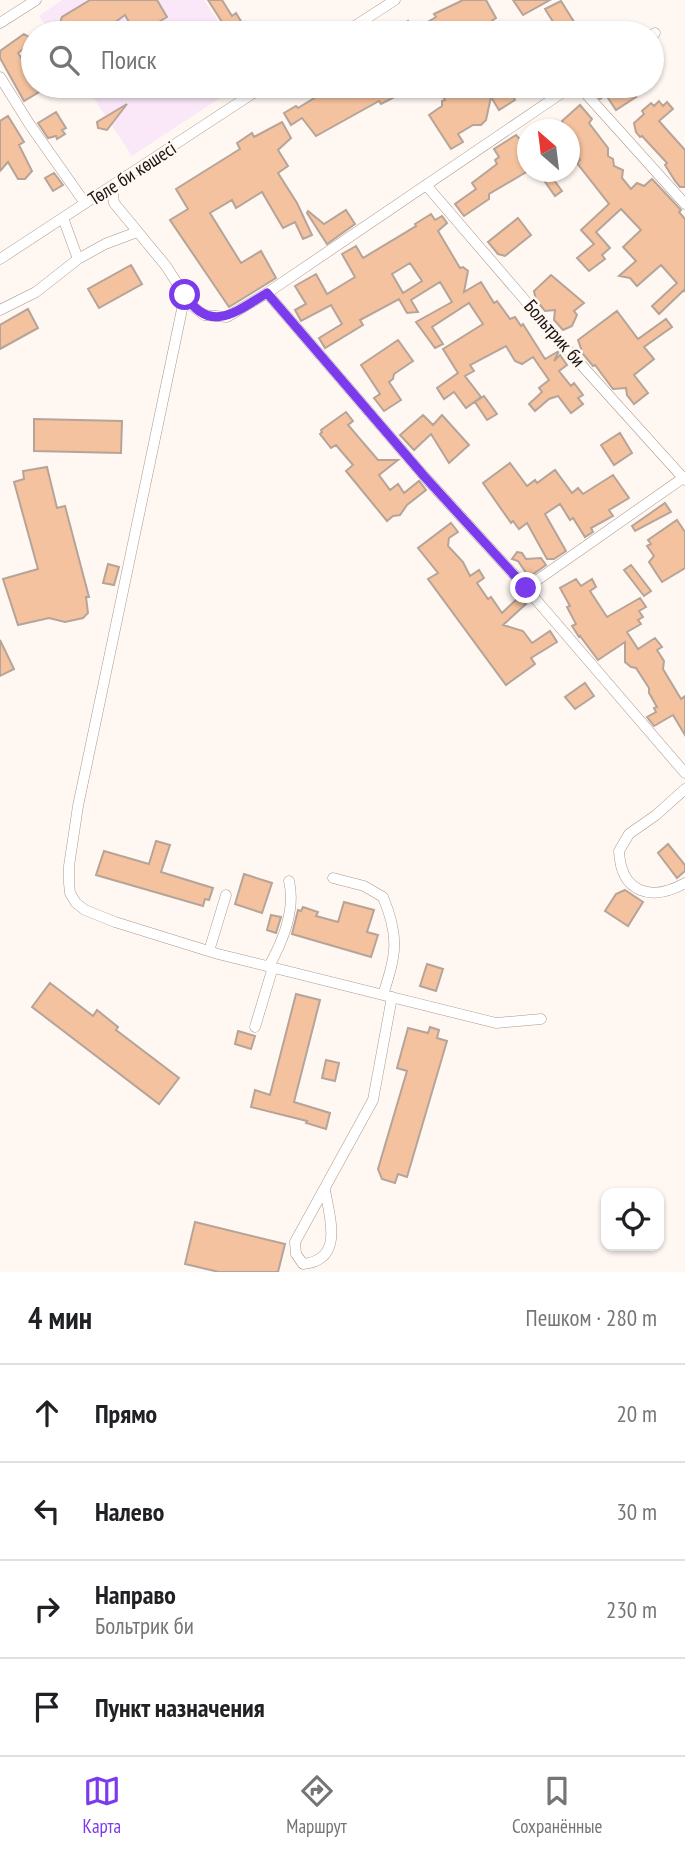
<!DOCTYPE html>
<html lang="ru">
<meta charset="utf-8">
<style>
body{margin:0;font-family:"PT Sans Narrow",sans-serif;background:#f6f6f6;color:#202124}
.controls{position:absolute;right:21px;bottom:21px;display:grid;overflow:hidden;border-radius:14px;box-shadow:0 2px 5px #0004}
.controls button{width:63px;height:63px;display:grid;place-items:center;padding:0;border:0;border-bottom:2px solid #e0e0e0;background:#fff;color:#202124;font:35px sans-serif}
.compass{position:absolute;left:517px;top:119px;width:63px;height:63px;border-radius:50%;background:#fff;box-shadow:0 2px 5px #0004;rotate:332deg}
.stop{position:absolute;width:21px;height:21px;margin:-16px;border:5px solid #7c3aed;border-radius:50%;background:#fff}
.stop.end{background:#7c3aed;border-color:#fff;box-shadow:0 2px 7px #0008}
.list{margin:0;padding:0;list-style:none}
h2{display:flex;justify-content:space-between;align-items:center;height:91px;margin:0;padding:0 28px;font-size:30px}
h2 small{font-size:23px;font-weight:400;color:#757577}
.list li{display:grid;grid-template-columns:46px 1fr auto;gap:21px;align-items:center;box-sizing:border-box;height:98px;padding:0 28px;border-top:2px solid #e0e0e0}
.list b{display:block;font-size:26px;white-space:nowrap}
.list p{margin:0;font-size:23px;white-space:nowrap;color:#757577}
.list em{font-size:23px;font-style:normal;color:#757577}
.icon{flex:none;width:38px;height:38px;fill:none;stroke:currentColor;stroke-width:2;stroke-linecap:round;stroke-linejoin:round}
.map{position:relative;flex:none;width:685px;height:1272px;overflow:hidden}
.search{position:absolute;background:#fff;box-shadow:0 2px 5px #0004;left:21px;right:21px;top:21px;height:77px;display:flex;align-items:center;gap:18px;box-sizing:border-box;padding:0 24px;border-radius:38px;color:#757577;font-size:26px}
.sheet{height:483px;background:#fff}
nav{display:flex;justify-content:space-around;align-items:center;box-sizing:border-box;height:98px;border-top:2px solid #e0e0e0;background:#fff;font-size:19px;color:#757577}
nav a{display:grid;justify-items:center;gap:4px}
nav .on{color:#7c3aed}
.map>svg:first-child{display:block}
</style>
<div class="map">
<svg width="685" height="1272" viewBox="0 0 685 1272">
<rect width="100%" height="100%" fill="#fff7f2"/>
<path fill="#fae8f9" d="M62,0H204L226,33H51L39,16Z
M86,86H238L132,156Z"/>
<path fill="#f4c29f" stroke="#b6a498" stroke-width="2" fill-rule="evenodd" d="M90,0H157L167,17L140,33H135L125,15L110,26H95L99,33H66L60,23L62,17Z
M208,0H222L232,16L236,13L248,33H229Z
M463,0H486L496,18L486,25L491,33H405L401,26L408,21L414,30L436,17L434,14Z
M513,0H550L523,15Z
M561,1L581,33H560L545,9Z
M24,34L29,37L32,42L18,53L33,77V86L39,92L24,101L0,58V51Z
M334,86H416L381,104L379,101L316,136L302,118L291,125L284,113L296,106L298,108Z
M437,86H507L515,100L499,110L491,97L486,120L481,125H473L458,134L463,142L451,149L429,115L442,106V101L445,100Z
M590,86H628L636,97L616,110L606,95L600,99Z
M659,101L663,106L667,102L673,109L659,121L685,150V187H680L675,181L665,165L667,163L642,136L640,137L636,132L634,123L644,114L642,111L651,103L654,106Z
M127,104L107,130L98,128L97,122Z
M580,105L592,119L589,123L608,148V156L613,159L614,166L623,170L622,178L631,189L637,183L644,186L652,179L681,210L679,212L685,219V292L684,290L659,314L652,306L677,283L661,265L637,286L630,278L619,276L636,261L623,247L641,230L621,209L596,232L610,248L602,255L605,259L589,271L577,258L594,244L581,230L609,204L577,163L580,160L573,152L579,148L570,136V130H566L562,121Z
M56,112L66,128L62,130L65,134L57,139L56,136L48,138L38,123Z
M8,116L24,142L19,145L32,171L25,179H18L8,162L0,171V121Z
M282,122L291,138L278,150L288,166L278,173L297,203L312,235L303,239L295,222L283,228L262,192L236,208L232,200L210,213L241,263L261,251L276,278L229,307L170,220L188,209L176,189L240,149L237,143L252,133L254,137Z
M516,135L528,148V171L489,194V199L464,216L455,204L476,189L472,183L497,164L495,160L499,157L494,149Z
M548,172L562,191L555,196L541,176Z
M54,173L63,185L53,191L45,178Z
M346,210L355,224L327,244L307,213L308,211L324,224Z
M431,214L435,220L442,216L447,223L438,231L460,268L463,267L468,271L464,292L481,282L494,303L497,301L510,319L515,317L521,326L523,324L545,359L559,351L554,361L560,355L567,365L559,371L571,386L574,383L583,395L578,398L583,404L571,413L558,396L549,399L535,411L529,404L542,392L539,388L549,380L533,357L522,364L515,361L506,346L470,365L474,371L465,376L481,397L466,408L454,392L444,399L437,388L458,373L443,349L483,324L469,303L432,327L443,344L435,348L416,322L452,302L440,282L411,300L418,312L407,313L399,299L360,320L363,325L325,348L319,338L342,324L331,305L301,321L295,310L306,304L295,286L316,274L327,294L355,277L342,254L356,246L363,258L416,226L415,224ZM410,263L422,281L403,293L392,274Z
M518,218L531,235L505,256L498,254L488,242Z
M131,265L142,284L99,308L88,289Z
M551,275L584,303L574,311L577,315L572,326L563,330L554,320L555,310L545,311L536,300L534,291Z
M28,309L38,328L0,349V325Z
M617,311L638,339L666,319L672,327L644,347L654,359L634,375L648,393L634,404L627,395L626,388L613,389L595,365L593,366L583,354L578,340Z
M398,340L413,361L394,374L393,379L389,382L401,400L384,411L374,398L380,394L361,365Z
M484,396L497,414L487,420L475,402Z
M346,412L353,421L348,425L378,460H398L379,475L390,490L398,484L404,493L419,481L426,490L407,505L400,515L393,516L387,521L346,471L353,465L336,445L331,448L320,434L322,432L321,430Z
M423,415L433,425L442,415L469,445L449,463L431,434L414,450L400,435Z
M34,419L122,421L121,453L34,451Z
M620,433L632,453L614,465L601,445Z
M510,463L527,486L535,480L537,483L555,470L572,493L578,488L583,494L613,475L629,498L609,510L613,516L591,528L593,532L585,537L573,518L570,520L560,504L545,514L566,551L554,559H547L527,523L519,529L513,521L511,523L483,483Z
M47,467L57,508L65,506L89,597H86L88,613L83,618L65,622L49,618L18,625L3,579L38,569L14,482L24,479L23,471Z
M665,503L671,512L635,531L632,526Z
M677,520L685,532V568L662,582L649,562L654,556L647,546L651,544L648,540Z
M451,523L458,532L449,538L448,546L463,562L470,576L479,570L484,578L477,583L488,599L491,597L502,613L519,597L526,604L503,625L523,631L532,643L550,631L557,642L531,658L535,664L506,685L428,579L438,573L418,548Z
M517,552L522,553L526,559L541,558L546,565L529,577L518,561L512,559Z
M108,564L119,567L114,585L103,583Z
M631,565L651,591L644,596L624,570Z
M576,579L581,586L592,579L596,587L590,591L607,617L640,598L646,607L639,611L643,617L638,620L641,624L627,632L638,649L655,638L662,647L657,650L664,661L663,669L681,699L685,696V735L673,715L654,726L647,717L656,712L654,708L657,707L649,693V688L636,668L631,667L625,662V642L598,660L580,636L579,637L572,626L576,624L567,607L570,606L560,588Z
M0,640L14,669L0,676Z
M585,683L594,696L575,709L565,697Z
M156,841L170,845L161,872L213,888L209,900L205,899L203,906L96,875L104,851L149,864Z
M668,844L685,865V871L677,878L658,853Z
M244,874L272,883L262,913L235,904Z
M625,890L643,902L628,926L605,911L616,894Z
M344,902L374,910L367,932L378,935L371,957L292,934L298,910L301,911L303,907L318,912L316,916L338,922Z
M271,915L281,917L276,933L267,930Z
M427,964L443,969L436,991L420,986Z
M50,983L93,1016L97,1010L118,1027L116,1030L179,1078L159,1104L32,1007Z
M296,994L320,1000L294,1102L330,1113L326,1129L306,1123L307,1121L251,1107L255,1090L270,1095Z
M430,1027L439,1030L437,1038L447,1041L407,1177L398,1174L395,1183L382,1179L378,1169L407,1071L397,1068L408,1028L428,1033Z
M238,1031L255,1036L251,1049L235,1044Z
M326,1060L339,1063L335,1081L322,1078Z
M195,1222L285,1244L278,1272H219L185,1264Z"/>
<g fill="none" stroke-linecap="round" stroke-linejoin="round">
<defs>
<path id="minor" d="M0,23L36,0
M344,33L395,0
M652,35L655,33
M0,77L30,125L85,203
M579,86L685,204
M426,185L567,349L685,480
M112,186L114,203L166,266L191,305L204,315L227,317L267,293L572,86
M63,218L78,259
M0,259L264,86
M267,293L424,476L526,588L685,773
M185,295L78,806L69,866V883L70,893L76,903L85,910L115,922L218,954L496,1023L541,1019
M0,310L36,292L78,259L105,244L137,232
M526,588L683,478
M685,789L656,815L629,834L619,851C621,893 651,902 685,883
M333,878L364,886L383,897C400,938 396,954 383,995
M209,951L226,895
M269,966C283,941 296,910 289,881
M255,1027L273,967
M325,1190C330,1219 344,1260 303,1264L296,1254L295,1242L373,1100L392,997"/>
</defs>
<use href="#minor" stroke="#aa988d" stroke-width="11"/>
<use href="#minor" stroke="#fff" stroke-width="10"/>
</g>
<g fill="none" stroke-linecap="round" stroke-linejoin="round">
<path stroke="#7c3aed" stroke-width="9" d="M185,295C210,335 237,311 267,293L424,476L526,588"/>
</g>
<g text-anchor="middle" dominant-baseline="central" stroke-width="5" stroke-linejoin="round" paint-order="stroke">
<g font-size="19" fill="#1b1410" stroke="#fff7f2">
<text transform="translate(132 173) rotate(-33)">Төле би көшесі</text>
<text transform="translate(555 333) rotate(49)">Больтрик би</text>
</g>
</g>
</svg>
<div class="controls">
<button><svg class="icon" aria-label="locate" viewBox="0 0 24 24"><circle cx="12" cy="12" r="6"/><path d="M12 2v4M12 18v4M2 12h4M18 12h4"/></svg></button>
</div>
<svg class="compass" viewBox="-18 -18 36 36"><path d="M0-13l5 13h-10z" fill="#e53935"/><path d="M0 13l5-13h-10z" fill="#757577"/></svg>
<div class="stop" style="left:185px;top:295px"></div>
<div class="stop end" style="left:526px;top:588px"></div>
<div class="search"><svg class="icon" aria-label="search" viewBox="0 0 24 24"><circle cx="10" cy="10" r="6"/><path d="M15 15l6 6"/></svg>Поиск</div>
</div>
<section class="sheet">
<h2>4 мин<small>Пешком · 280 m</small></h2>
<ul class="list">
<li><svg class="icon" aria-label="ahead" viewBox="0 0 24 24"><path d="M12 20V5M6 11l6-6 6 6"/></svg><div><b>Прямо</b></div><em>20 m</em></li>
<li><svg class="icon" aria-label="left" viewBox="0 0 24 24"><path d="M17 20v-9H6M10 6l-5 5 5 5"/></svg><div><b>Налево</b></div><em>30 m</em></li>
<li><svg class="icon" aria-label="right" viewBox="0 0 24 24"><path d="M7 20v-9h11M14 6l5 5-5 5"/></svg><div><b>Направо</b><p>Больтрик би</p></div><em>230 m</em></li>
<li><svg class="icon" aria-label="arrive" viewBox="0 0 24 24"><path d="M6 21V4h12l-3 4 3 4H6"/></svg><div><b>Пункт назначения</b></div></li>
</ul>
</section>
<nav>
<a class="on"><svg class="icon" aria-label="map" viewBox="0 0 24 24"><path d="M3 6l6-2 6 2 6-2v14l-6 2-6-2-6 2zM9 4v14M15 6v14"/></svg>Карта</a>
<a><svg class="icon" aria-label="directions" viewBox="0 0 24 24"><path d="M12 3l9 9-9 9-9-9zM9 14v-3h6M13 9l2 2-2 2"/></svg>Маршрут</a>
<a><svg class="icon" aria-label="saved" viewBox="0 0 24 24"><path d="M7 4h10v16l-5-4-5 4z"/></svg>Сохранённые</a>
</nav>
